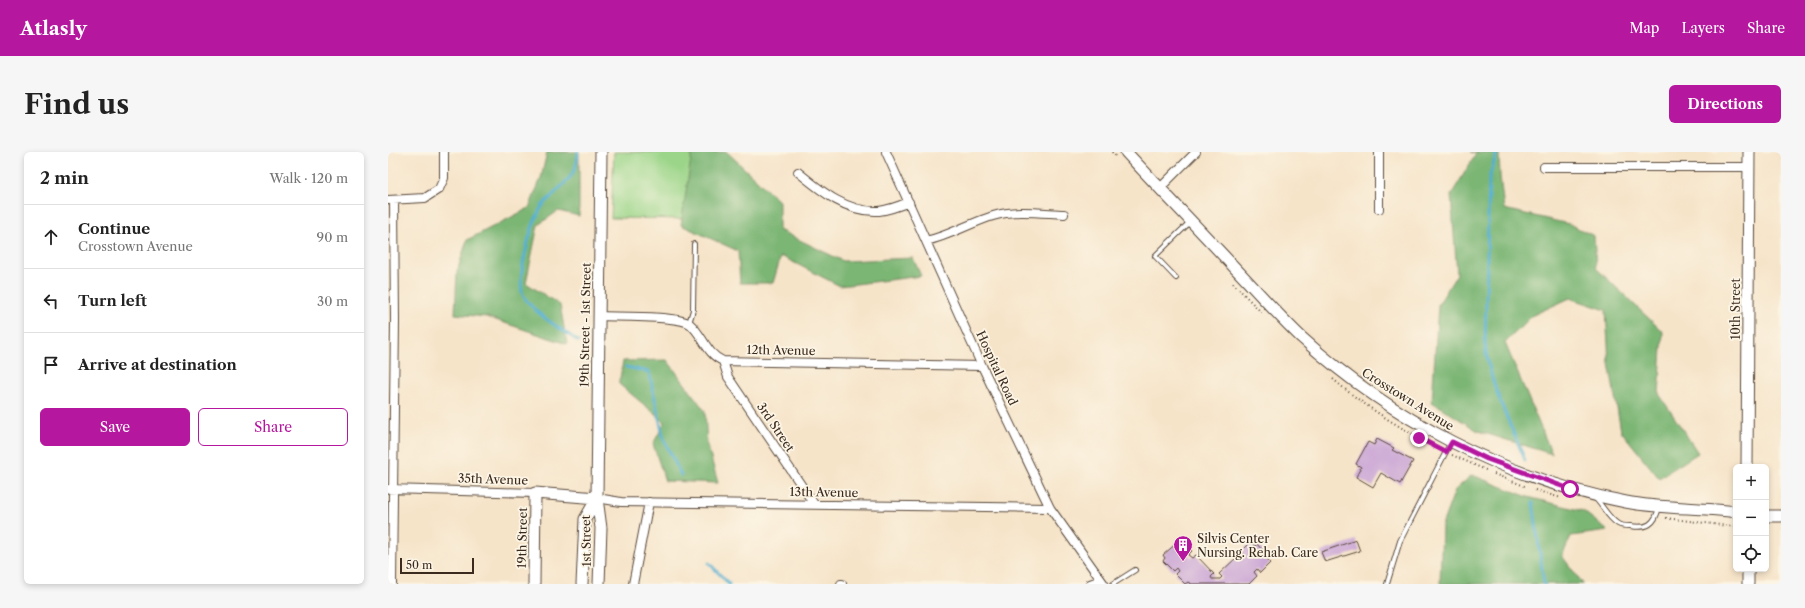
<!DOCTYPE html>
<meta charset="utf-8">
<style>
body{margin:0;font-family:"Libre Caslon Text",serif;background:#f6f6f6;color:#222}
.controls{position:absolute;right:12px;bottom:12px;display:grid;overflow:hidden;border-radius:6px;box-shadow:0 2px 6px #0003}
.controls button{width:36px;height:36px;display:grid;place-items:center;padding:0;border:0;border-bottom:1px solid #e0e0e0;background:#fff;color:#222;font:20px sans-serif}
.scale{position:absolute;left:12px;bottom:10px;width:74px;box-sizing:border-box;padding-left:4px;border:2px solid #3b2a1e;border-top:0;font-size:11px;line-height:14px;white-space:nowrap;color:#3b2a1e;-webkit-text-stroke:3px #fcf5e5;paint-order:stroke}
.stop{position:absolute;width:12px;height:12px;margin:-9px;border:3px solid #b5179e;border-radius:50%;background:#fff}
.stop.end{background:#b5179e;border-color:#fff;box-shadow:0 1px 4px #0008}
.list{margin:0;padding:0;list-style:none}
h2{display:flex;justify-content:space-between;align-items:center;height:52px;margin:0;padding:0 16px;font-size:17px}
h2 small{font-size:13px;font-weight:400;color:#767676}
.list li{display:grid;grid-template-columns:26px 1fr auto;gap:12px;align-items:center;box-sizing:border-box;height:64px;padding:0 16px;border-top:1px solid #e0e0e0}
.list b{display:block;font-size:15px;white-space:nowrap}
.list p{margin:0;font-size:13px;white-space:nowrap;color:#767676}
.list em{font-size:13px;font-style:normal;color:#767676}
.actions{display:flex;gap:8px;padding:12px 16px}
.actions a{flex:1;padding:9px 0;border:1px solid #b5179e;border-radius:6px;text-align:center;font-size:14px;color:#b5179e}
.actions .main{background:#b5179e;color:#fff}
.icon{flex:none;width:22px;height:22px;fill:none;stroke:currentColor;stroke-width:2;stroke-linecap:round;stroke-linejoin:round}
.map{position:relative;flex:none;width:1393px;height:432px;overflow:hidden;border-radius:6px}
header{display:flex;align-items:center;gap:24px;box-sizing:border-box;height:56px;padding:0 20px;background:#b5179e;color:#fff}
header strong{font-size:19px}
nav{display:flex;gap:22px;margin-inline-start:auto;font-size:14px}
.intro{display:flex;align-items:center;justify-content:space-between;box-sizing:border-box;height:96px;padding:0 24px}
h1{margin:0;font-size:28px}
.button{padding:10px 18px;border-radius:6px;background:#b5179e;color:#fff;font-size:14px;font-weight:700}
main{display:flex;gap:24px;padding:0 24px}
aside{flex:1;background:#fff;border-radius:6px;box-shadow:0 2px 6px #0003}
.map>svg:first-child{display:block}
</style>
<header>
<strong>Atlasly</strong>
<nav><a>Map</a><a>Layers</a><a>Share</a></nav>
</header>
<div class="intro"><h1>Find us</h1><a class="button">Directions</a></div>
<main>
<aside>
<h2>2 min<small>Walk · 120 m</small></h2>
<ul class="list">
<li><svg class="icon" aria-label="ahead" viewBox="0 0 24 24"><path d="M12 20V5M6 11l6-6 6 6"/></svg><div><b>Continue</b><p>Crosstown Avenue</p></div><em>90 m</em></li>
<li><svg class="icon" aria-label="left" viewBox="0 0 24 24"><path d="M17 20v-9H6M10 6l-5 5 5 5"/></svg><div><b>Turn left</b></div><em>30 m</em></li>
<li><svg class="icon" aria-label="arrive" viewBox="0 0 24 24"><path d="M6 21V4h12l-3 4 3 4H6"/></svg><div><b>Arrive at destination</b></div></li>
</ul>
<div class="actions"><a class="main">Save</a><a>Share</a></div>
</aside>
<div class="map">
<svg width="1393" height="432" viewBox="0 0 1393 432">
<rect width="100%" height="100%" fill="#fcf5e5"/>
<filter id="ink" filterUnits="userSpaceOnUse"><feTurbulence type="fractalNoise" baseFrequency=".025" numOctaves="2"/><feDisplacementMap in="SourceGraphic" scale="8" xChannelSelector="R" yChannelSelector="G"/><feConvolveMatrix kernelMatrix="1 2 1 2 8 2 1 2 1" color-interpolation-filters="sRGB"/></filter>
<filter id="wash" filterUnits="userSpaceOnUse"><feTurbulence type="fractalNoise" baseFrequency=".012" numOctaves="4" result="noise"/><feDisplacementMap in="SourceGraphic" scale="16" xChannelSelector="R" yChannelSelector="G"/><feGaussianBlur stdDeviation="0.9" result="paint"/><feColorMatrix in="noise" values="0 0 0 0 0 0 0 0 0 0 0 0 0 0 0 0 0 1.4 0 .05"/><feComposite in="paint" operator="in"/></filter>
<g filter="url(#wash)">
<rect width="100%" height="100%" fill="#f6e4c9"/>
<path fill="#9bd589" stroke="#6b8054" d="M226,0H314L303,67L223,66Z"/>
<path fill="#7cb675" stroke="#5c704a" d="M159,0H191V64L170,59L150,73L138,131L172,153L179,192L99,165L67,162L69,120L79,88L141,56L153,26Z
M304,0H339L391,49V78L455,109L525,106L533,124L452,134L393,104L385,131H352L350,99L293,73Z
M1082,0H1111L1112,24L1116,57L1181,72L1206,84L1208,116L1275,180L1271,242L1310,301L1271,326L1233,279L1221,211L1218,158L1182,146L1145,163L1117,191L1164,302L1090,279L1044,250L1050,153L1069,122L1063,43L1088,2Z
M279,208L317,259L319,292L330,331L277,329L265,292L277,270L231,232L235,209Z
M1084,323L1140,345L1195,359L1220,379L1183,384L1174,404L1195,432H1052L1054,373L1067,338Z"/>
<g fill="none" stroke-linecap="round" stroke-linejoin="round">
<path stroke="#51afd0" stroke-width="3" d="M190,0C189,25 178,28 163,45C158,49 152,56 150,62C142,77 127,131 136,145C150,165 171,175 190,189
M1109,0L1101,26L1097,192C1101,232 1122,271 1137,308
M238,215L261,220L276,288L293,323
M1145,351L1156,432
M321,411L341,432"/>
</g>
<g id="blocks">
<path fill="#cca8d6" d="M989,287L1006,296L1004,298L1025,309L1012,332L993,321L985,335L968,325L973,315L968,312L980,290L986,293Z
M968,388L972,399L937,410L933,400Z
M790,390L792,392L795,390L804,399L800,403L804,406L808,403L826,422L823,425L824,427H832L834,425L831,422L850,404L853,407L857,404L853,400L863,390L867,394L869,392L881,406L879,408L882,411L872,421L869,417L866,420L869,424L861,432H803L800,430L797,432L787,422L790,419L788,416L785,419L775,409L777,406L775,403Z"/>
</g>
</g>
<g filter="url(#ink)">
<use href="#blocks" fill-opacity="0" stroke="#574638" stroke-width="1"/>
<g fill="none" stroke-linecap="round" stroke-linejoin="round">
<defs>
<path id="lane" d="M788,126L767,104L803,69
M301,171L305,158L306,92
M1207,346C1215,354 1220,366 1230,372C1233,374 1238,374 1242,374C1259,377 1267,373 1271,355
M725,432L747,418
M999,432L1012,389L1063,290"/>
<path id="street" d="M498,0L594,214L662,356L716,432
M1156,15H1361
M410,20C433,39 459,61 491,59C501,58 511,54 521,50
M772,36L808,0
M0,48L37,46L51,37L56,26V0
M991,57V0
M538,89C561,84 582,71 605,64C627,57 653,61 676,62
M210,164C228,165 290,163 302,172C315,183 318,202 335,209L594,214
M335,209L340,225L426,352
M1,337L147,341
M209,346L233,350L662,356
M4,432L7,168L6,48
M245,432L261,350
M453,432H454
M702,432L713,428"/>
<path id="secondary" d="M738,0C774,39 811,77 847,116C869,139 890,163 913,185C1004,268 1117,327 1238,350C1274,357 1311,355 1348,360
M1359,315L1361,0
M1378,364H1393
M146,432L147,341L209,346
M194,432L197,367L209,346
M211,432L213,376L209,346L213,0
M1360,432V417"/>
</defs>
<use href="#lane" stroke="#574638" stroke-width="6"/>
<use href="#street" stroke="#574638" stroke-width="10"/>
<use href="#secondary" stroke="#574638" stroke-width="13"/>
<path stroke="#574638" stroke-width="2" stroke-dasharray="1 3" stroke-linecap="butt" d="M724,0L728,5
M845,131L874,161
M945,227C977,255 1015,278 1053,297
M1064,303L1100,319
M1106,322L1139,335
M1147,338L1173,346
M1278,366L1348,375"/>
<use href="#lane" stroke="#fff" stroke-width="4"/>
<use href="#street" stroke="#fff" stroke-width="8"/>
<use href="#secondary" stroke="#fff" stroke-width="11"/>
</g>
</g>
<g fill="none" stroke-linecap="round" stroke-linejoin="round" filter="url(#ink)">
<path stroke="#b5179e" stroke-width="5" d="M1031,286L1058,300L1064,290L1099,307L1182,337"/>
</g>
<defs>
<symbol id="building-pin" viewBox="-11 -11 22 30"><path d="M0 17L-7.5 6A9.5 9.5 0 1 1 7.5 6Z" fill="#b5179e" stroke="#fcf5e5"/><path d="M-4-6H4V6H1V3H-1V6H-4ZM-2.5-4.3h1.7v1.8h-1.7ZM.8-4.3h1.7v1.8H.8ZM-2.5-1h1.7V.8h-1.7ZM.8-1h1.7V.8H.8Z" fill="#fff"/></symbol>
</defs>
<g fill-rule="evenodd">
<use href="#building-pin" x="784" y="382" width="22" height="30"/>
</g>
<g text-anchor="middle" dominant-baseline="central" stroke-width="3.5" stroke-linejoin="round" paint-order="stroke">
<g font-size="12" fill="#3b2a1e" stroke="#fcf5e5">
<text transform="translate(1347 157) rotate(-90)">10th Street</text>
<text transform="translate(197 173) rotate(-89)">19th Street - 1st Street</text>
<text transform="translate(393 198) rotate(1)">12th Avenue</text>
<text transform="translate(609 216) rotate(65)">Hospital Road</text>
<text transform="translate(1020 247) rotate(32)">Crosstown Avenue</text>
<text transform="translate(388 275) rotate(56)">3rd Street</text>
<text transform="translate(105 327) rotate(2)">35th Avenue</text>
<text transform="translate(436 340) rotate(1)">13th Avenue</text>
<text transform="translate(134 386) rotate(-89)">19th Street</text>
<text transform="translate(198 389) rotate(-91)">1st Street</text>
</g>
<g font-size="12" fill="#3b2a1e" stroke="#fcf5e5" text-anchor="start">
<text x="809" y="386">Silvis Center<tspan x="809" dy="14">Nursing. Rehab. Care</tspan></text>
</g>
</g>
</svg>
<div class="controls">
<button>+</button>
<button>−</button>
<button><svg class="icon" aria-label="locate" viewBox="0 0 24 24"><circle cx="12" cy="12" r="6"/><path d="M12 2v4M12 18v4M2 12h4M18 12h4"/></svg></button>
</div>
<div class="scale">50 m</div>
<div class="stop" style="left:1182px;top:337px"></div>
<div class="stop end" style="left:1031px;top:286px"></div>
</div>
</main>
